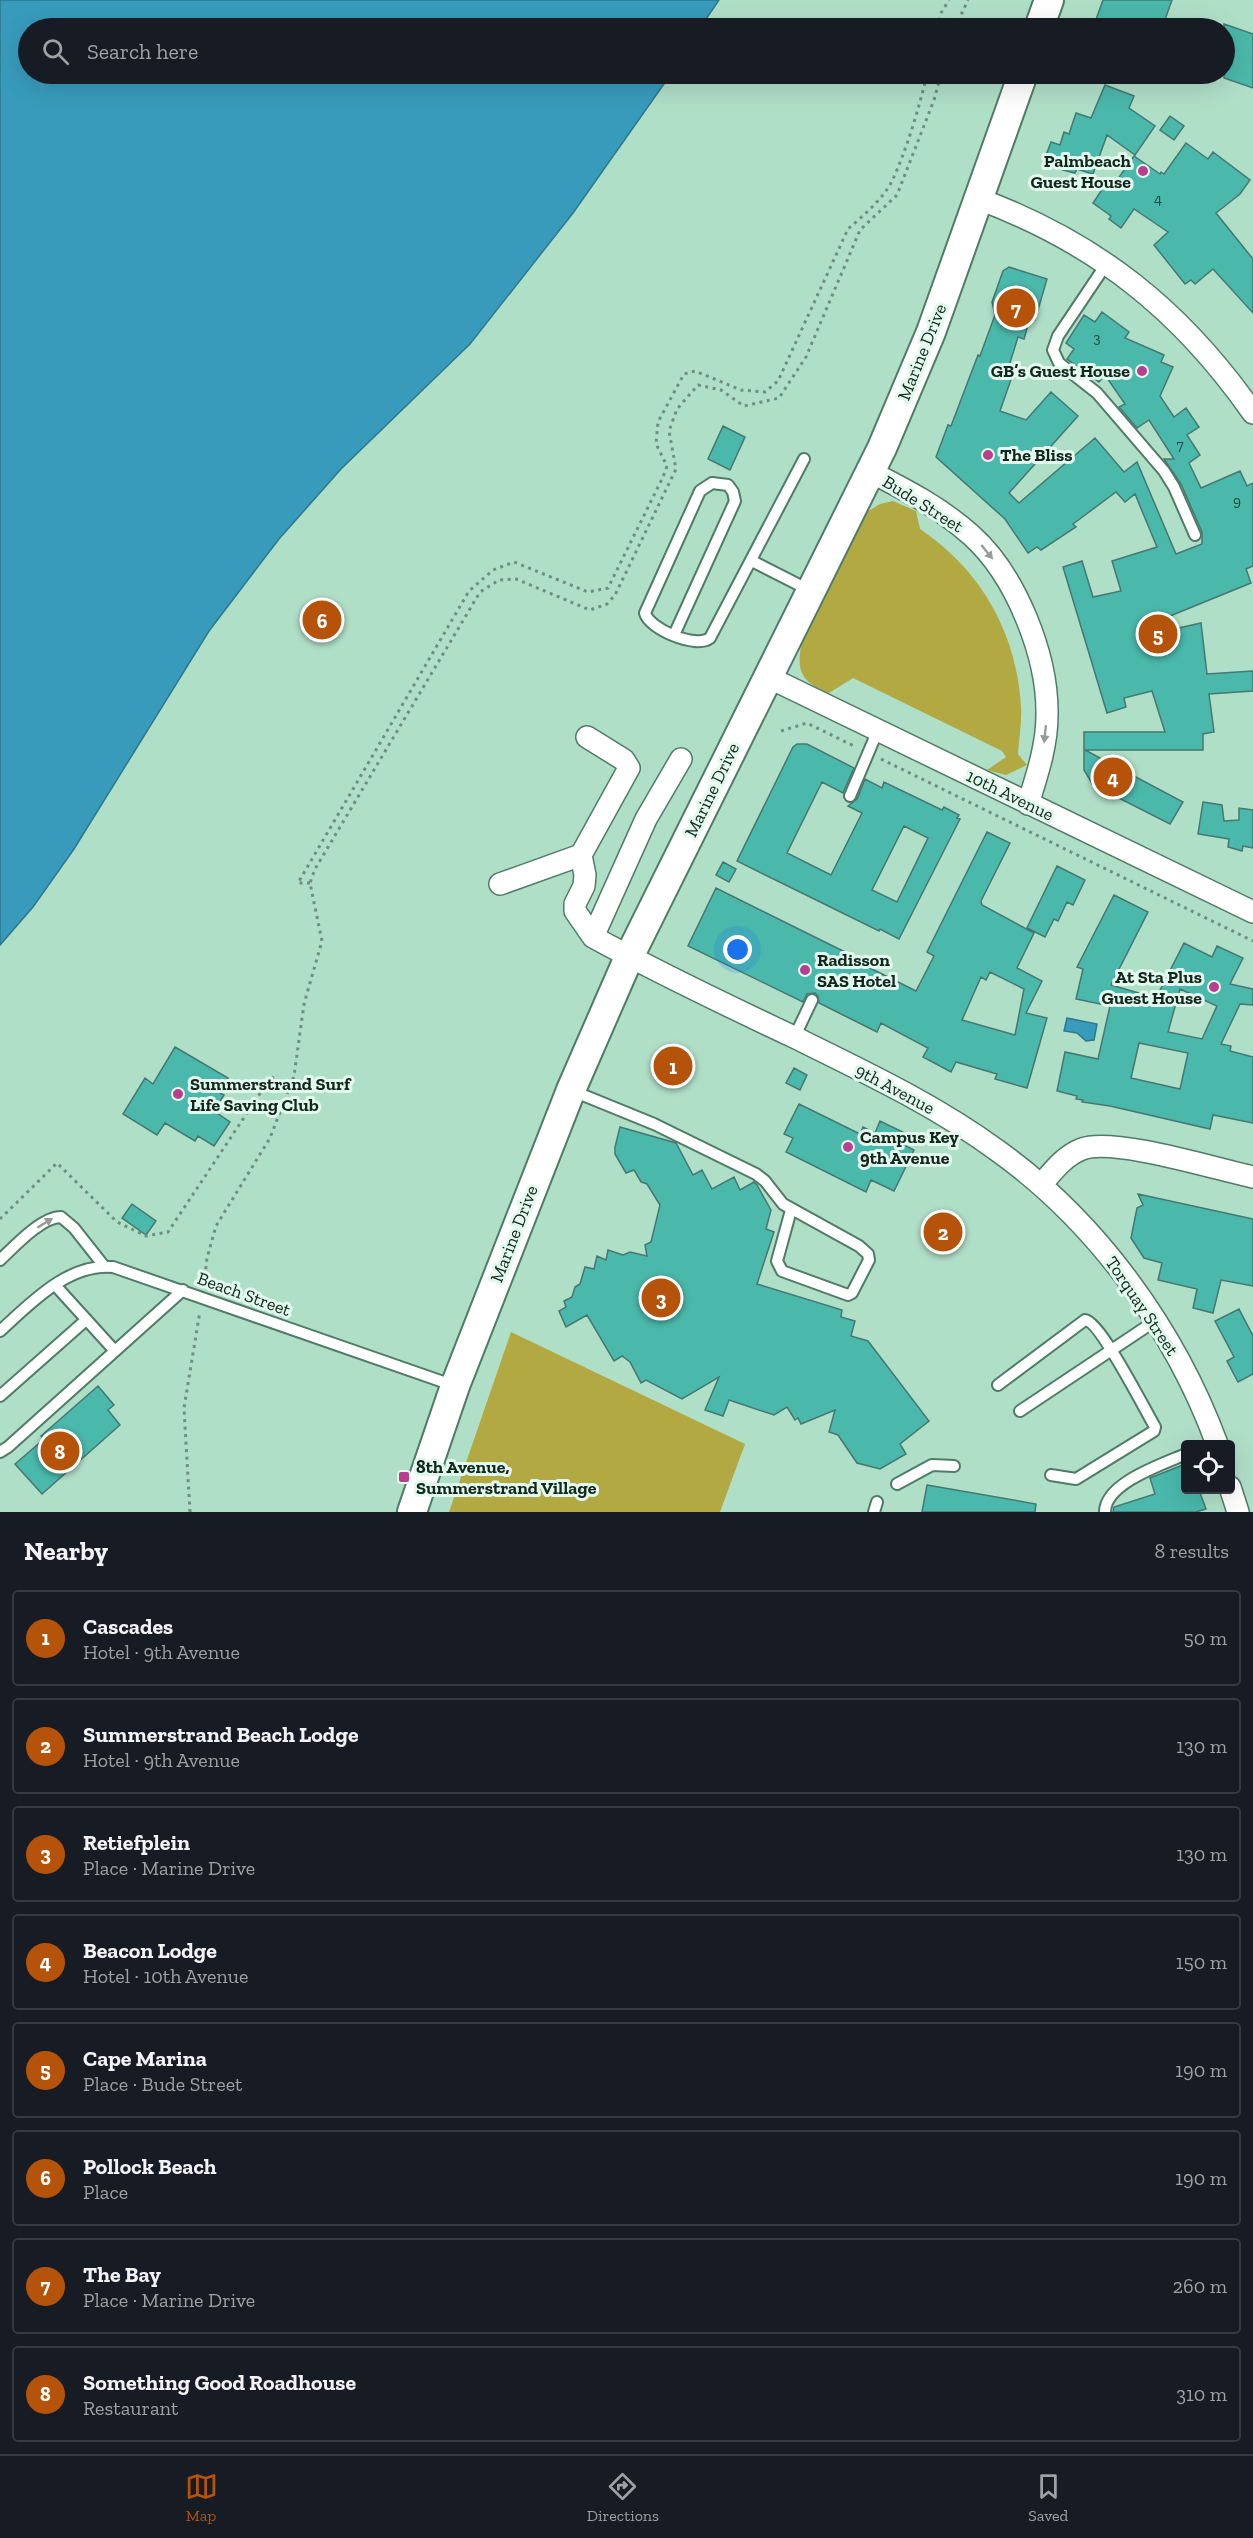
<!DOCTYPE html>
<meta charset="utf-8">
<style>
body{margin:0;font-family:"Zilla Slab",serif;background:#242831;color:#f1f3f6}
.controls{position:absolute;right:18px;bottom:18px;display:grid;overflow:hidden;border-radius:6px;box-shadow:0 6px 24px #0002}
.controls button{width:54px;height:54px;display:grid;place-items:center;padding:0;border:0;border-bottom:2px solid #363941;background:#171b24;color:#f1f3f6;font:30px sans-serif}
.you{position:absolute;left:738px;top:950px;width:21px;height:21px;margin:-15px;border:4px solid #fff;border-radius:50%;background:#1a73e8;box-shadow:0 0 0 9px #1a73e833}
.badge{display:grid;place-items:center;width:39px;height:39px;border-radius:50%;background:#b45309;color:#fff;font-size:20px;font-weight:700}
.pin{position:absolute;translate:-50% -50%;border:3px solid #fff;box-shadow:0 2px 6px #0006}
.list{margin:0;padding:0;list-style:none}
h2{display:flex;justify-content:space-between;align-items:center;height:78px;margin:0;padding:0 24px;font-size:26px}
h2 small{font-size:20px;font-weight:400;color:#9ea1a6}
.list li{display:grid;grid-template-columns:39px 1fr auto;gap:18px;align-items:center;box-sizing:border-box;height:96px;margin:0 12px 12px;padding:0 12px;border:2px solid #363941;border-radius:6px}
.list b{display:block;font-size:22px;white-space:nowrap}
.list p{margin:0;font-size:20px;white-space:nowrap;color:#9ea1a6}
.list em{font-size:20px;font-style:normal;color:#9ea1a6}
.icon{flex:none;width:33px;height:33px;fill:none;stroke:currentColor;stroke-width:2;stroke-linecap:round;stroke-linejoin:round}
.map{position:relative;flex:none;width:1253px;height:1512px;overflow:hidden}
.search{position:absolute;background:#171b24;box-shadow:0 6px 24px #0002;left:18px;right:18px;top:18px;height:66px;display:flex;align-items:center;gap:15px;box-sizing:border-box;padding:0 21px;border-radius:33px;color:#9ea1a6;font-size:22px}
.sheet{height:942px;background:#171b24}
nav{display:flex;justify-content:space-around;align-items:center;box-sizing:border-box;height:84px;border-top:2px solid #363941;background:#171b24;font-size:16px;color:#9ea1a6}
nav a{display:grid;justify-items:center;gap:3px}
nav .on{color:#b45309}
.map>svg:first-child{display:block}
</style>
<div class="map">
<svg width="1253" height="1512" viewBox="0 0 1253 1512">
<rect width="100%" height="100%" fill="#b0dfc8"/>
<path fill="#b2a943" d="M893,501L916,511L920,529C981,570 1017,633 1021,707C1022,723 1019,738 1018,754L1027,765L1006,775L987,770L1006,757L1002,751L853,678L829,693C804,683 796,674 801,646L867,512L880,504Z
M511,1332L745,1444L720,1512H449Z"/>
<path fill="#389bbc" stroke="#2d788d" stroke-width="1.5" d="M0,0H719L700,28H28V74H671L573,213L470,344L341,469L279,539L209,631L74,849L33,907L0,945Z
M1067,1018L1097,1024L1094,1040L1086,1041L1077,1033L1064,1031Z"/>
<path fill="#4ab8ab" stroke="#447871" stroke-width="1.5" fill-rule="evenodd" d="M1103,0H1172L1162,28H1093Z
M1224,24L1253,34V88L1224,78Z
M1105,85L1134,96L1129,108L1155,126L1135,155L1107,135L1093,174L1077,169L1075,173L1048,166L1050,159L1045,158L1051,142L1060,145L1064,132L1069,134L1076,113L1091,118Z
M1170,116L1184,126L1174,140L1160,130Z
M1186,143L1208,159L1213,152L1250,180L1240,194L1216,213L1253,259V313L1213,269L1195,284L1191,280L1185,284L1154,245L1168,232L1134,209L1121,228L1109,219L1111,216L1093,203L1109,179L1115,183L1134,156L1160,174L1161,172L1164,174Z
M1009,267L1047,279L1035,320L1030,318L1024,339L1018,337L1009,366L1015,368L1000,411L1026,420L1051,392L1078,416L1009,493L1019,503L1095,438L1124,472L1137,462L1176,554L1202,544V532L1181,484L1164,459H1174L1149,420L1137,428L1119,407L1125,404L1105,375L1099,382L1067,359L1074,349L1066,343L1084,315L1095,322L1102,312L1129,332L1125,338L1164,355L1161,362L1173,367L1160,396L1174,417L1186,408L1199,427L1187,435L1200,455L1189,463L1201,488L1240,471L1247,486L1253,483V566L1246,569L1251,583L1170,616L1174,629L1201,623L1207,674L1253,671V691L1209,694L1214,732L1203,734V750H1085L1183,802L1170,824L1093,785L1084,770V732H1165L1152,691L1124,698L1126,707L1107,713L1063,567L1082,561L1093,597L1121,591L1112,561L1157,547L1135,494L1125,502L1116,492L1073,524L1076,527L1041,550L1037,547L1028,553L1005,519L936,457L948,425L951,426L978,355L980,356L995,315L992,302L1003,271Z
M723,426L745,437L730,470L708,459Z
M797,744H807L854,768L843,793L822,782L787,853L831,875L862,813L848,806L857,799L865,779L882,788L884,782L942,810L944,807L959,815L957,818L960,819L899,939L880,929L879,931L737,861L793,747ZM904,826L928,838L897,902L872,890Z
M1203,802L1222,805L1224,821L1239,820V808L1253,810V848L1243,846L1242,851L1228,847L1229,839L1198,834Z
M987,832L1010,843L981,901L982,905L1034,933L1017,968L1042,981L1026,1013L1047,1018L1027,1088L995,1079L997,1074L956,1062L951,1072L923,1057L928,1048L881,1023L877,1032L819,1003L818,996L815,993L807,994L803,1002L688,946L716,888L847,953L846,956L916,991L934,956L927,952ZM990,972L1024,989L1015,1035L962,1020L981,977L986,980Z
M723,862L736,869L729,882L716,875Z
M1057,866L1085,880L1073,905L1067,902L1058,921L1054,919L1045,937L1027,928Z
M1114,895L1148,912L1111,985L1156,998L1184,943L1212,957L1217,946L1243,958L1230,984L1253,989V1005L1240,1004L1221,1044L1231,1046L1230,1051L1253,1057V1123L1213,1115L1210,1129L1110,1106L1082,1102L1083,1100L1076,1099L1077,1096L1057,1091L1065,1052L1098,1059L1110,1006L1076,999L1083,969L1077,967ZM1180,989L1217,1006L1202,1039L1168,1032ZM1139,1043L1188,1053L1180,1089L1131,1078Z
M175,1047L228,1078L220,1093L224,1095L214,1111L230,1122L214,1146L198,1136L195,1141L165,1123L157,1135L123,1114L145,1078L153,1084Z
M794,1068L807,1075L800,1090L786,1083Z
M799,1104L860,1134L863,1127L875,1133L880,1121L907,1134L902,1144L914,1150L894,1191L871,1180L866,1192L786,1152L793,1138L784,1134Z
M620,1127L676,1143L693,1175L702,1170L712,1189L734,1177L740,1190L754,1182L757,1185L771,1210L766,1229L774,1232L757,1284L842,1310L841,1317L855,1321L851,1336L868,1341L929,1421L900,1444L906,1454L880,1469L857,1463L838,1435L829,1432L835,1410L801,1424L798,1418L795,1420L787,1407L774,1415L729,1400L723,1416L705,1410L719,1377L682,1399L646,1380L641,1383L630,1362L622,1356L614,1361L587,1315L566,1327L559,1311L566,1307L564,1301L572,1297L575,1287L580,1284L585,1267L594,1269L597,1256L606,1260L608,1250L623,1255L630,1252L647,1256L645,1245L651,1242L660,1205L647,1184L641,1182L634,1170L626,1173L615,1154V1147Z
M1138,1194L1253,1219V1286L1221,1280L1213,1313L1193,1308L1197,1289L1158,1280L1162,1263L1144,1258L1131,1238L1137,1208L1143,1205Z
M132,1204L156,1221L146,1235L122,1218Z
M1239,1309L1253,1336V1374L1238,1382L1227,1361L1234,1357L1215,1321Z
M98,1386L114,1405L108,1410L120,1425L42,1494L15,1464L44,1439L41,1436Z
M1185,1464V1490H1199L1206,1509L1196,1512H1113L1114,1507L1155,1494L1150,1478Z
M927,1485L1036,1504L1035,1512H922Z"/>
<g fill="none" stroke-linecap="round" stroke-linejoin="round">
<defs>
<path id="lane" d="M1107,263L1058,336L1053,350L1059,363L1097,393L1164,471L1174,487L1195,535
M752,561L811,591
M674,635L735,501L733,492L728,485L712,483L700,491L645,613C649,629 696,649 710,638L804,459
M850,796L878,730
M794,1038L812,1000
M573,1091L654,1124L756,1174L765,1181L783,1204L859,1246L868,1254L869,1260L852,1293L848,1295L782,1271L777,1261L791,1210
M0,1260C14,1247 41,1217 61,1217L74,1228L104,1266
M55,1285L114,1350
M0,1331C31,1303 68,1263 113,1267L455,1386
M998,1385L1085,1320C1100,1321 1145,1410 1155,1427L1154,1431L1076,1479L1051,1475
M0,1396L86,1320
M1020,1411L1155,1321
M0,1452L8,1447L183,1290
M897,1484L932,1465L954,1466
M874,1512L877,1502
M1105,1512C1105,1483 1163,1464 1186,1454"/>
<path id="street" d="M979,199C1097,243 1181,310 1253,413
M871,472C906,490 941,508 971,535C1016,575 1048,656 1047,715C1047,746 1037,775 1028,804
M768,677L1253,912
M681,759L646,819L593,937C659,973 728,1006 796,1038C865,1072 935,1105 998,1151C1097,1222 1175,1330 1217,1444
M581,855L585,875L584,886L575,904V911L593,937
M500,884L581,855L629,768L624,760L587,737
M1041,1185C1053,1171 1064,1156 1082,1149C1113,1137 1216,1169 1253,1177
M1230,1487L1238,1512"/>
<path id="secondary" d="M1039,28L1049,0
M412,1512L455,1386L571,1090L629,957L882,448L931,332L1023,74"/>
</defs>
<use href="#lane" stroke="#4f7b67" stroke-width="14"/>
<use href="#street" stroke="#4f7b67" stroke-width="24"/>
<use href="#secondary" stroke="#4f7b67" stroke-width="32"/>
<path stroke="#6d8f7f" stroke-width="3" stroke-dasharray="3 4.5" stroke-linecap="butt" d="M938,28L941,13L949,0
M955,28L968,0
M781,731L807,723L856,747
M881,759L1253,941
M310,883H298L469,591L493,570L514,562L588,592L608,588L663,477L667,466L656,444L658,422L684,374L695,371L741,390L765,392L778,381L848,229C863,216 883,199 892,181C906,152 920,105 927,74
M0,1219L57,1163L117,1222L146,1236L168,1232L271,1077L290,1086
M204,1284L207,1258L216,1226L270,1138L294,1076L304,1004L322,941L310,883L315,869L480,592L499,580L516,579L590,610L607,604L615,595L676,469L669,431L677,409L698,385L721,390L744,406L779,398L806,357L860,230L897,195L934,100L941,74
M190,1512L184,1408L200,1311"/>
<use href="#lane" stroke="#fff" stroke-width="10"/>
<use href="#street" stroke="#fff" stroke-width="21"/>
<use href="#secondary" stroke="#fff" stroke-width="28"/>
</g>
<defs><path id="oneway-solid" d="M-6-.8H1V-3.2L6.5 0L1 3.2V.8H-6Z" transform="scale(1.5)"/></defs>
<g fill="#959d9a">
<use href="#oneway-solid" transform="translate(987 552) rotate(51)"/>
<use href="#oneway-solid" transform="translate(1045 734) rotate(96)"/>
<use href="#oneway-solid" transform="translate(45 1223) rotate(-31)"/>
</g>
<g fill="#b93e8f" stroke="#e2f9ee" stroke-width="2">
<circle cx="1143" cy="171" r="6"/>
<circle cx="1142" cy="371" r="6"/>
<circle cx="988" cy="455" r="6"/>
<circle cx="805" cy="970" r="6"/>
<circle cx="1214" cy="987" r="6"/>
<circle cx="178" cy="1094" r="6"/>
<circle cx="848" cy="1147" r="6"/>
<rect x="398" y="1471" width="12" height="12" rx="3"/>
</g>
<g text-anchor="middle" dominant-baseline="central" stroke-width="6" stroke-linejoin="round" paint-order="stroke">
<g font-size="15" fill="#224a41">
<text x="1158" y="199">4</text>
<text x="1097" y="338">3</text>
<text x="1180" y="445">7</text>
<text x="1237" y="501">9</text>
</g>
<g font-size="18" font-weight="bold" fill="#14261e" stroke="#e2f9ee" text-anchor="start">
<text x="1131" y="161" text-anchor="end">Palmbeach<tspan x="1131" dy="21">Guest House</tspan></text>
<text x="1130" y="371" text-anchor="end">GB’s Guest House</text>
<text x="1000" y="455">The Bliss</text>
<text x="817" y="960">Radisson<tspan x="817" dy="21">SAS Hotel</tspan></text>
<text x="1202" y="977" text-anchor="end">At Sta Plus<tspan x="1202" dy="21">Guest House</tspan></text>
<text x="190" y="1084">Summerstrand Surf<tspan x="190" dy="21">Life Saving Club</tspan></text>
<text x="860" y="1137">Campus Key<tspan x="860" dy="21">9th Avenue</tspan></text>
<text x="416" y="1467">8th Avenue,<tspan x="416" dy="21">Summerstrand Village</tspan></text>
</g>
<g font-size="18" fill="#14261e" stroke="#e2f9ee">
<text transform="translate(922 352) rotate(-68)">Marine Drive</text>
<text transform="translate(923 504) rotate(32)">Bude Street</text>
<text transform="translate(712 790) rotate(-64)">Marine Drive</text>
<text transform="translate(1010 795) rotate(26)">10th Avenue</text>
<text transform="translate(895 1089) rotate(28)">9th Avenue</text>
<text transform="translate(514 1234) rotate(-69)">Marine Drive</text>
<text transform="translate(244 1294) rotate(20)">Beach Street</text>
<text transform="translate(1142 1306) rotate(56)">Torquay Street</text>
</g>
</g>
</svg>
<div class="controls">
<button><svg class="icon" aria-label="locate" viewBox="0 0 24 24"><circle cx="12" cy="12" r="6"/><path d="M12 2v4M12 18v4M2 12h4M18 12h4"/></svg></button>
</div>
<div class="you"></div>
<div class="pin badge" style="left:673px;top:1066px">1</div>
<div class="pin badge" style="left:943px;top:1232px">2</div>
<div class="pin badge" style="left:661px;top:1298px">3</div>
<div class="pin badge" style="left:1113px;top:777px">4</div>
<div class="pin badge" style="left:1158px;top:634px">5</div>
<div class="pin badge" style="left:322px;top:620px">6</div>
<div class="pin badge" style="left:1016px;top:308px">7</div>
<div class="pin badge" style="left:60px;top:1451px">8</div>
<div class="search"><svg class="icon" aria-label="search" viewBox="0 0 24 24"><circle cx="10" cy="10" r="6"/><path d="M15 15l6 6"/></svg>Search here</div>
</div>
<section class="sheet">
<h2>Nearby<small>8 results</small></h2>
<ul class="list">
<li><span class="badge">1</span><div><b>Cascades</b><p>Hotel · 9th Avenue</p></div><em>50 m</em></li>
<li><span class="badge">2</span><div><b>Summerstrand Beach Lodge</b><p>Hotel · 9th Avenue</p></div><em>130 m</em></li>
<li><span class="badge">3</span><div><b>Retiefplein</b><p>Place · Marine Drive</p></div><em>130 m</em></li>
<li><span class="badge">4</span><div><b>Beacon Lodge</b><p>Hotel · 10th Avenue</p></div><em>150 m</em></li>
<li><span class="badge">5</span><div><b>Cape Marina</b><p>Place · Bude Street</p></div><em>190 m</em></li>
<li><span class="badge">6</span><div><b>Pollock Beach</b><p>Place</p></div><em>190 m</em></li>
<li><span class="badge">7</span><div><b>The Bay</b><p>Place · Marine Drive</p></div><em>260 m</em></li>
<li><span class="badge">8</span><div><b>Something Good Roadhouse</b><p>Restaurant</p></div><em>310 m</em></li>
</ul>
</section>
<nav>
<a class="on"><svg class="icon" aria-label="map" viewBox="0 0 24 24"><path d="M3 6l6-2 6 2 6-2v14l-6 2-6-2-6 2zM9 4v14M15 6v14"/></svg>Map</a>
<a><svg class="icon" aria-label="directions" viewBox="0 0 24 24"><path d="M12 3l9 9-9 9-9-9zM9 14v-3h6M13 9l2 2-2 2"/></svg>Directions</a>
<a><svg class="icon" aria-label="saved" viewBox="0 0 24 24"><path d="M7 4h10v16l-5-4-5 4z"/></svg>Saved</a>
</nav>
